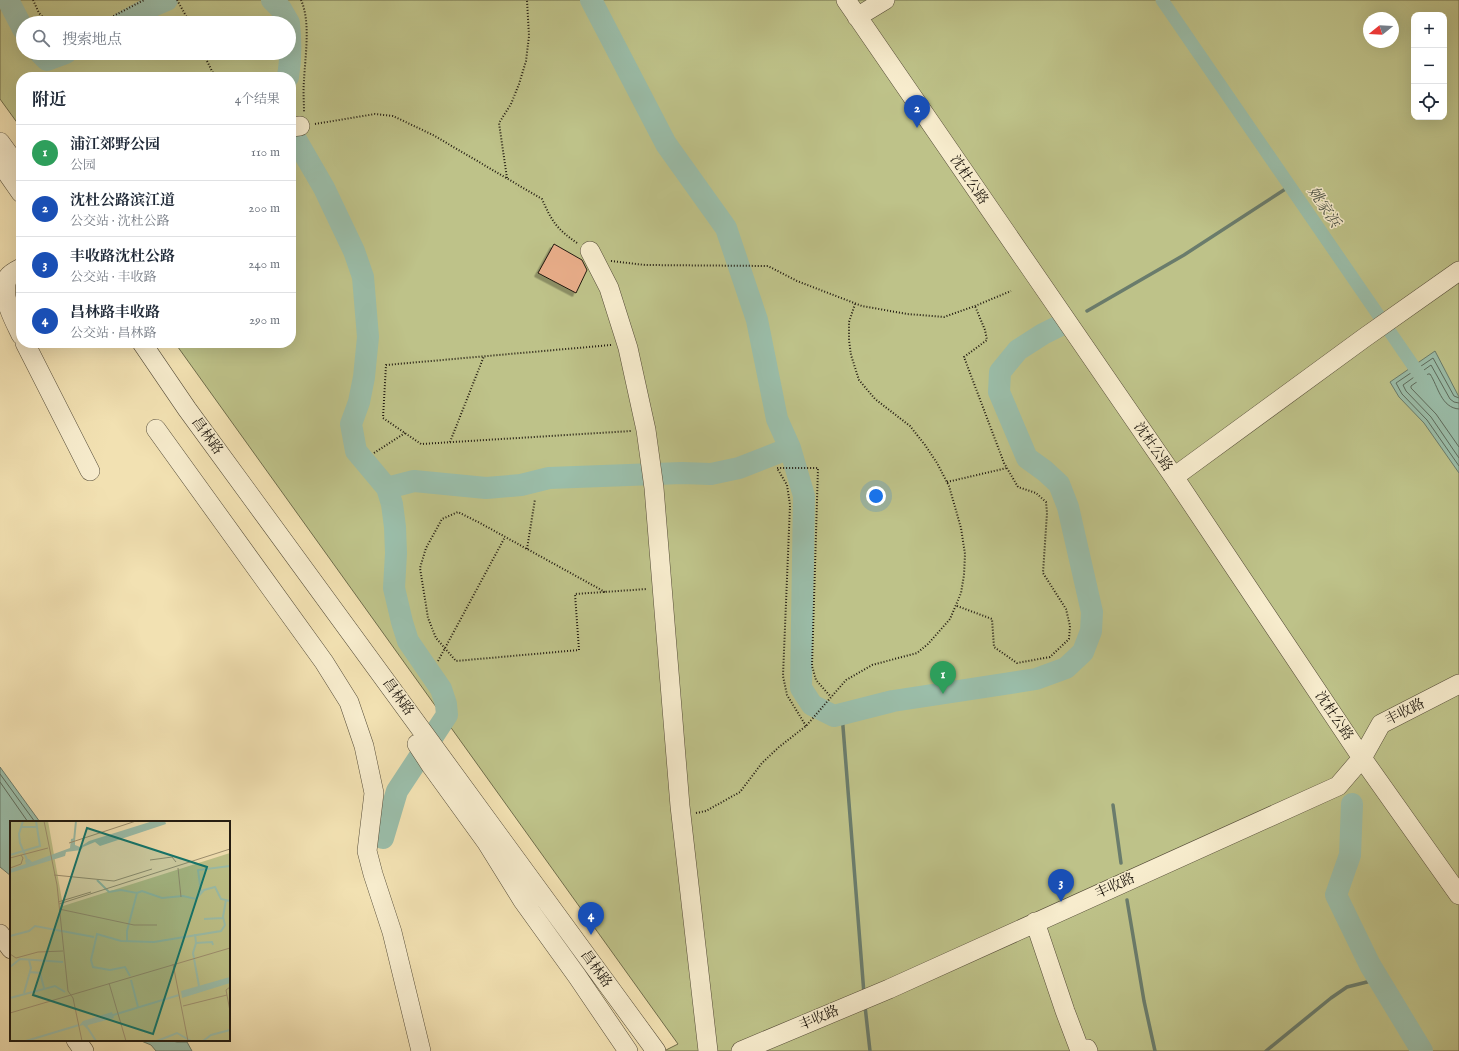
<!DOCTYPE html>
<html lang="zh">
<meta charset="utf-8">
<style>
body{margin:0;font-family:"IM FELL English","Noto Serif SC",serif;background:#f6f6f7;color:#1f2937}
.controls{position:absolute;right:12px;top:12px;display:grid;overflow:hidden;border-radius:8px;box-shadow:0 4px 16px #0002}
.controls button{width:36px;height:36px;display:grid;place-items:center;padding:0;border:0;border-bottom:1px solid #e0e1e3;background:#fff;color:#1f2937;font:20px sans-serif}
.compass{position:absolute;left:1363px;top:12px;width:36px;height:36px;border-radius:50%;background:#fff;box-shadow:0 4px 16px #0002;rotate:252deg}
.you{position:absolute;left:876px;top:496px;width:14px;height:14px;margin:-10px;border:3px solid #fff;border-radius:50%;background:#1a73e8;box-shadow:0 0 0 6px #1a73e833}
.badge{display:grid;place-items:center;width:26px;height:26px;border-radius:50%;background:#8f2418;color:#fff;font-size:13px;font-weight:700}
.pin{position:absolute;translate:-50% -33px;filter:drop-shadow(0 1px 2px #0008)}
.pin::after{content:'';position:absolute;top:21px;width:14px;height:12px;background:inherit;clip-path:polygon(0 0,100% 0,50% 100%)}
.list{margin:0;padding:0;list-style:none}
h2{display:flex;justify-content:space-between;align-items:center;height:52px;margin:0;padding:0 16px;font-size:17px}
h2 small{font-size:13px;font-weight:400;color:#747a83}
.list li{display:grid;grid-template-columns:26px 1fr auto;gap:12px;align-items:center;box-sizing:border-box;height:56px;padding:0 16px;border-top:1px solid #e0e1e3}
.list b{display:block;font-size:15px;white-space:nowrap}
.list p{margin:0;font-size:13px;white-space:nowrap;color:#747a83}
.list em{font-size:13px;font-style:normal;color:#747a83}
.icon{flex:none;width:22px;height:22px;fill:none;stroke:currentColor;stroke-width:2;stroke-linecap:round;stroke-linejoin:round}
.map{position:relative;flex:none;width:1459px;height:1051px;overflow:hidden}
.search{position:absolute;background:#fff;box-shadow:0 4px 16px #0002;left:16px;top:16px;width:280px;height:44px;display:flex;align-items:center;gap:10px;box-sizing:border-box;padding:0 14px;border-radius:22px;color:#747a83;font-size:15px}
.panel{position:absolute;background:#fff;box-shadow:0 4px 16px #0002;left:16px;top:72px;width:280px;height:276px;border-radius:16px}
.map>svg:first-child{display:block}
</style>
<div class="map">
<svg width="1459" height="1051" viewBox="0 0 1459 1051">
<defs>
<filter id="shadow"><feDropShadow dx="-3.5" dy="3.5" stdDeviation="0" flood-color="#0004"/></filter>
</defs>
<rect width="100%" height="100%" fill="#f2e1b2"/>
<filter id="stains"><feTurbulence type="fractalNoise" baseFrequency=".005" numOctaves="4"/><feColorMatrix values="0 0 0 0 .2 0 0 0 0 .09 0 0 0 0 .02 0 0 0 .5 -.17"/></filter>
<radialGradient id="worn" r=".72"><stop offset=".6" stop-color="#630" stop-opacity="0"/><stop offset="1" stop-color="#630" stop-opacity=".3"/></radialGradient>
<path fill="#bec289" stroke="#706e4c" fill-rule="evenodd" d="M0,0H1459V1051H664L678,1044L175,343H291V77H21V128L0,99ZM1414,15H1444V117H1414ZM1369,18H1393V42H1369ZM23,23H289V53H23Z"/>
<path fill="#9bbeaa" stroke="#6a7c6c" d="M1435,351L1459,397V473L1424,423L1399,397L1390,382Z
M0,767L40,822H11V876L0,867Z
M139,1040H168L177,1042H187L192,1051H156L151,1045Z"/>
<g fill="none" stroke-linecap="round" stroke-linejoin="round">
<path stroke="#5e6c5d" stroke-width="1" d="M1459,398L1454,396L1433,358L1396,383L1402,394L1427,420L1459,466
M1459,403L1454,402L1450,399L1431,365L1403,385L1406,391L1431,417L1459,458
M1459,409C1441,408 1438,386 1430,374H1428L1411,386V388L1436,414L1459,447
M0,774L35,822
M0,782L28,822"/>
<path stroke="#6a7c6c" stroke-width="3.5" d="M1087,311L1184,255L1290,186
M842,714L864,994
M1113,805L1121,863
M1127,900L1144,1001L1155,1051
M865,1006L870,1051
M1266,1051L1331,998L1347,987L1379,979"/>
<path stroke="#9bbeaa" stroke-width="13" d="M1162,0L1423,380"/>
<path stroke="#9bbeaa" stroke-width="22" d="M8,0L23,29
M272,0L281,9L289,23
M591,0L666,144L726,228L757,320L777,419L790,448L804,496L801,688L812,705L834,716L893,701L1036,679L1066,668L1083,652L1091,631L1092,612L1068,507L1059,484L1045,471L1027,458L999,392L1000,372L1018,350L1043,334L1059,326
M122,23L153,6L167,0
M40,53L47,60L66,53
M288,77C291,59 291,42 289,24
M291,131L324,188L354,251L363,277L368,337L364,377L359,402L351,424L356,451L387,488L392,504L395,527L396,553L394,588L402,622L408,641L441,689L446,704L447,715L397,791L383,838
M387,488L414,481L486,488L521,485L549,478L682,473L711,474L739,468L790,448
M1352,804L1350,855L1336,895L1370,965L1422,1051"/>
</g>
<path fill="#e7ac88" stroke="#211a10" filter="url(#shadow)" d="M554,244L582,260L587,270L576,293L538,273Z"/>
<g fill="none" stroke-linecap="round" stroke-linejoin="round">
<defs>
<path id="minor" d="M846,0L1174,477L1362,758L1459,895
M857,17L885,0
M291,127L300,126
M0,142L21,171
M0,163L21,193
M590,251L609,288L628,348L646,430L654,488L680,806L708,1051
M21,268C17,270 10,274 8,277C0,296 13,318 21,335
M25,343L90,471
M142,343L187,409L656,1051
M156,429L324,662L349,702L364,746L374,793L367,851L373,874L392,932L421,1051
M1174,477L1364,338L1459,271
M417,744L432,767L487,843L523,901L577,976L628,1051
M1035,922L1065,1011L1079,1048L1087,1049L1088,1051
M0,934L11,949
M76,1040L84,1051
M741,1051L889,989L1338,786L1362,758L1381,724L1459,684"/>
</defs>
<use href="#minor" stroke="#554c38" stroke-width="20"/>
<path stroke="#211a10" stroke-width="2" stroke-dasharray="1 2" stroke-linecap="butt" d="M33,0L39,13L48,23
M177,0L190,23
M301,0C311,22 305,57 304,81C303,91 304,102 304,112
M100,23L144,0
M203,53L215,77
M315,124L375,114L393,116L433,135L542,199C552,222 557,229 577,243
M507,178L499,123L511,104L519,84L526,61L529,36L527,0
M611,261L645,265L768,266L797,281L862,306L907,314L944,317L975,306L1011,291
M611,345L386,365L383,418L421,444L631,431
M450,442L484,356
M374,453L405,433
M947,482L1007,468
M527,549L535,499
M605,592L480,523L458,512L442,519L426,548L420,568L428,618L436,638L456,661L579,650L575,594L647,589
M957,606L992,619L994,647L1017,663L1050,657L1069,639L1070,626L1066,609L1043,573L1047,513L1046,502L1036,493L1018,487L1004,463L964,357L987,340L985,330L975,306
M438,661L505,537
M806,726L787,695L783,676L790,505L787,485L777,468H818L812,666L816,680L831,697
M696,813L706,811L740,792L762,763L779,747L806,726L846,680L872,665L917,653L928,644L950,619L961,593L964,575L965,554L961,528L949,486L937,463L925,445L910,426L875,399L859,380L851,355L849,340V322L855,304"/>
<use href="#minor" stroke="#f7eccd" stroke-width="19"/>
</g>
<g text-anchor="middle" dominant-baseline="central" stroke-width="3" stroke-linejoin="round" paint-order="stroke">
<g font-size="14" fill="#211a10" stroke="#f7eccd">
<text transform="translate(969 180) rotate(56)">沈杜公路</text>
<text transform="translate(207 436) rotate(54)">昌林路</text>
<text transform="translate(1153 447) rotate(55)">沈杜公路</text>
<text transform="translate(398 697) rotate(54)">昌林路</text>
<text transform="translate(1405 712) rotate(-27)">丰收路</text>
<text transform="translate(1334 716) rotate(56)">沈杜公路</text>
<text transform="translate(1115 886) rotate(-24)">丰收路</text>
<text transform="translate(596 969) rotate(54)">昌林路</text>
<text transform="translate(819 1018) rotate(-23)">丰收路</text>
</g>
<g font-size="15" font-style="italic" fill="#4c5346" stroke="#f7eccd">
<text transform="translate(1324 207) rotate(56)">姚家浜</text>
</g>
</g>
<g transform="translate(10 821)">
<rect width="220" height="220" fill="#f2e1b2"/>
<path d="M0,0H38L53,85L220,32V220H0Z" fill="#bec289"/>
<path d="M143,0H155L156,3L90,25L85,21L73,26L71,29L56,31L55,35L0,52V48L16,43L15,39L19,38L22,41L60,27L61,18L65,17V24L70,26L79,20ZM220,156V162L172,177L171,170ZM102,191L104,197L78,204L77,208L73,204L69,205L73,200Z" fill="#9bbeaa"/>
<path fill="none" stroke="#9bbeaa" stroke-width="2" d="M13,0L9,13L10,22L18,41M12,6H28M64,20L66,0M0,34L30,25L26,0M87,59L99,71L111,69L127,72L132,70L152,77L173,75L186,78L194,69L205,66L211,78L220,80M191,71L188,49L220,45M194,98L213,97M185,113L186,122L202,121L203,124M0,115L19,110L25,105L84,116M117,120V110L127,72M186,122L183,132L189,165M0,146L10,138L53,141M20,151L30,152L34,167M120,155L115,146L100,149L83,146L81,139L87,113L111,120L144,121L211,110L215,104L213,96L216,79M121,159L128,186M14,172L21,147L19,139M0,177L45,165L55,171M100,195L169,174M77,206L86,220M16,220L69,204M147,220L167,212L181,220M193,220L201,214L220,209"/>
<path fill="none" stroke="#9e9171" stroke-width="1" d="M34,0L47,64L58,170L63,177L72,220M59,22L126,0M0,37L38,27M140,39L162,36L166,41M0,47L11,43L13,37L11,34M168,47L171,76M44,54L104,60L142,48M48,81L81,71M49,83L220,28M49,88L124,104H147M0,133L6,137L28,131L53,130M163,143L178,220M99,162L116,220M220,166L216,169L220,190M173,185L217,174M0,192L220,127"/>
<path fill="#0f766e" fill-opacity="0.15" stroke="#0f766e" stroke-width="2" d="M77,7L197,46L143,213L23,174Z"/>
<rect width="220" height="220" fill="none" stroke="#211a10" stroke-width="2"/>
</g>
<rect width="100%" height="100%" filter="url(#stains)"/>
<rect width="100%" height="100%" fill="url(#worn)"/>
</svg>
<div class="controls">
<button>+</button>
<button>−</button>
<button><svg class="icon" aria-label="locate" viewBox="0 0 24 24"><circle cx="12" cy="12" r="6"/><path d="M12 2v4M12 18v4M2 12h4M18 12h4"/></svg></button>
</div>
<svg class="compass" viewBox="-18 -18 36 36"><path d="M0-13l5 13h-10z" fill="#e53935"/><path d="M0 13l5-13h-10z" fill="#747a83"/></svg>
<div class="you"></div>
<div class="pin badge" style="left:943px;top:694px;background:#2e9e5b">1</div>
<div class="pin badge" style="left:917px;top:128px;background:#1a4fb4">2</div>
<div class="pin badge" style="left:1061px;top:902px;background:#1a4fb4">3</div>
<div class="pin badge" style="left:591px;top:935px;background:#1a4fb4">4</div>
<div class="search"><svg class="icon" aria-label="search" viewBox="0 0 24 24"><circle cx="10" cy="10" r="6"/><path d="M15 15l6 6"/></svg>搜索地点</div>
<section class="panel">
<h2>附近<small>4个结果</small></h2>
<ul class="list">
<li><span class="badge" style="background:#2e9e5b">1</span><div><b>浦江郊野公园</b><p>公园</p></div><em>110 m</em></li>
<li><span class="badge" style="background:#1a4fb4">2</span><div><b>沈杜公路滨江道</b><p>公交站 · 沈杜公路</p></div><em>200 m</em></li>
<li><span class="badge" style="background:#1a4fb4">3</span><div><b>丰收路沈杜公路</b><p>公交站 · 丰收路</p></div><em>240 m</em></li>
<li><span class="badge" style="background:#1a4fb4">4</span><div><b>昌林路丰收路</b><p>公交站 · 昌林路</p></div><em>290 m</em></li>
</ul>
</section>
</div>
